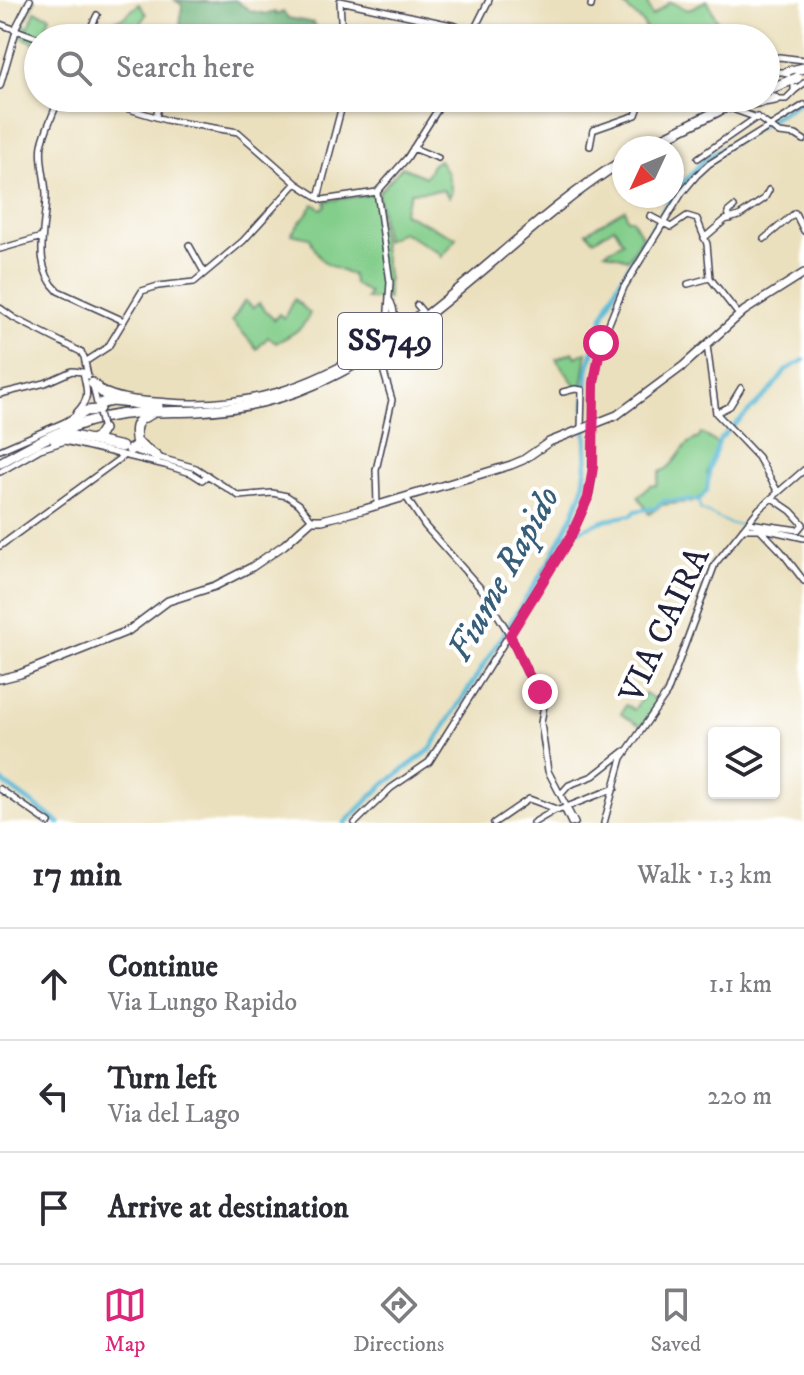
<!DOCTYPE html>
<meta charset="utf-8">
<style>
body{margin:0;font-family:"IM FELL DW Pica",serif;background:#f7f7f7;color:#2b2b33}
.controls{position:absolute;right:24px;bottom:24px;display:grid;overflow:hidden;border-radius:8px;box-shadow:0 2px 6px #0004}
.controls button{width:72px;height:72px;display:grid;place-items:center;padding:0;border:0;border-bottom:2px solid #e1e1e2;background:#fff;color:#2b2b33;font:40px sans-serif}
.compass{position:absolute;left:612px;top:136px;width:72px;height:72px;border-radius:50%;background:#fff;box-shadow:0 2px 6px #0004;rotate:226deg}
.stop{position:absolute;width:24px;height:24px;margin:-18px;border:6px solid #db2777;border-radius:50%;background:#fff}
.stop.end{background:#db2777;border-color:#fff;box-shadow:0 2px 8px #0008}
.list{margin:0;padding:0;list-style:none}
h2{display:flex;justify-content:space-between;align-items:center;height:104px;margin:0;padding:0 32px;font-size:34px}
h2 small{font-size:26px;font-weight:400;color:#7c7c81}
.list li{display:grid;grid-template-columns:52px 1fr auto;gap:24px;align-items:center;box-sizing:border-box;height:112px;padding:0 32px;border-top:2px solid #e1e1e2}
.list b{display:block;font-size:30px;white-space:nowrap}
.list p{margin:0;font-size:26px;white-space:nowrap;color:#7c7c81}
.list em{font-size:26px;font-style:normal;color:#7c7c81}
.icon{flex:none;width:44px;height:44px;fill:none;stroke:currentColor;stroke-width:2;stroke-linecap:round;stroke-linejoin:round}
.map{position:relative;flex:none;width:804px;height:823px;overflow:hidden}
.search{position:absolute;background:#fff;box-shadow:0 2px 6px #0004;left:24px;right:24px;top:24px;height:88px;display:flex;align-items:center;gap:20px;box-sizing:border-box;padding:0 28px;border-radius:44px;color:#7c7c81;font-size:30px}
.sheet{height:440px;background:#fff}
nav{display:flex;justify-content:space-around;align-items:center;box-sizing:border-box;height:112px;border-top:2px solid #e1e1e2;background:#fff;font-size:22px;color:#7c7c81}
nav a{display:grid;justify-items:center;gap:4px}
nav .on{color:#db2777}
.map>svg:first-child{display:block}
</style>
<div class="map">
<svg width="804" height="823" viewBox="0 0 804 823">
<rect width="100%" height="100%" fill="#fff"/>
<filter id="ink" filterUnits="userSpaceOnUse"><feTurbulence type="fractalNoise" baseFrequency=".0125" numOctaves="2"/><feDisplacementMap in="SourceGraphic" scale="16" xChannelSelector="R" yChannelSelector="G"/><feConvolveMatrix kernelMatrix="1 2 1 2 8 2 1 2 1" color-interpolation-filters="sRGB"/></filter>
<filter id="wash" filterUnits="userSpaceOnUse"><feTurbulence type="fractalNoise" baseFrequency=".006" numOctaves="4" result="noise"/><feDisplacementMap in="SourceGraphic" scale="32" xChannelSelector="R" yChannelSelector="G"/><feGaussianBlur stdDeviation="1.8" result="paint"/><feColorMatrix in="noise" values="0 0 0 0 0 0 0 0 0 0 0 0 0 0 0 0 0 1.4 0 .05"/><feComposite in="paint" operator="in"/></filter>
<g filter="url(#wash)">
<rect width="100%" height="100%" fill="#ebe0be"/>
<path fill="#83ce8b" stroke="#527863" stroke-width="2" d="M28,0H35L23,25L29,27L35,11L50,16L43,38H38V44L16,35Z
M618,0H646L652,16L670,2L688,10L707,0L718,22L694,38H650L643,23Z
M139,4L146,14L136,34L137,38H130L128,33L101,31V26L124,17Z
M439,160L448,174L452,191L449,197L443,190L411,192L403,213L457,238L442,257L439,253L402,232L385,241L378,193L402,167L425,177L432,165Z
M375,194L388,281V299H366L369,293L354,284L352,275C328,266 319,264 310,238L291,234L314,204L322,209L326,205L325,201Z
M625,209L627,219H632L642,236L628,259L605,252L623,242L614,227L594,240L587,232Z
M294,299L310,313C304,329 291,335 276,343L268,337L257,349L232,321L245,300L253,308L259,303L274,320L279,314L284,318Z
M573,352L576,357L587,352L582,387L575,385L556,359Z
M701,433L718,444L707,473L709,480L705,493L696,501L662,505L649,514L638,496L650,486L657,485L660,472C678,466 680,443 699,438Z
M645,693L660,702L641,726L621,714L626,705L634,710Z"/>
<path fill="#6ab177" stroke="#466a59" stroke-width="2" d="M175,0L211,2L235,0L251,11L267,14L275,12L276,15L283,12L288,18L314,23L317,28L329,30L327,36C307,33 287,38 266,38L265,26L254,25L250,38H238L237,27L219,38H179L182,5Z"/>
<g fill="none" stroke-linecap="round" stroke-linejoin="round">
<path stroke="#57b8d5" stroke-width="2" d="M699,500L700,509L730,524L752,526"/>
<path stroke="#57b8d5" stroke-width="4" d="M562,537L606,520L631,515L635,511L655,508L664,501L699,500L707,491L710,467L720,439L771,390L786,370L804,360"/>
<path stroke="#57b8d5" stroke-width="5" d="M0,780L59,823
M345,823L382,786L430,750L549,562L574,513L583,489L587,459L585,409L588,369L604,314L618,284L672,196L704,160L804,99"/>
</g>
</g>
<g filter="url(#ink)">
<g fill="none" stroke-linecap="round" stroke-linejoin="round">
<defs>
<path id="minor" d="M340,1L456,26L471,35
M340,1L342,38
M591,6L592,0
M0,24L38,38
M15,29L30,0
M94,38L89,31L97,15
M470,38L489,0
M766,61L779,57L804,60
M768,78L775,72H787
M0,86L16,31
M766,88L775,99H786L794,91V79
M795,90L804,83
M59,98C54,113 45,130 42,145C39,160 46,180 46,195C46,228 31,265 58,291L124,321
M104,98L119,106L166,120L238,132L296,183L322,200L377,192
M455,98L517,107L549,98
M718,98L735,110L760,119L779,133L796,135L804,140
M156,117L160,98
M590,146L593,130L636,115L642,98
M413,148L438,158
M698,158L757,117
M318,198L344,98
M650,216L671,227L687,216L697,219L707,244L710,278L739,315
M730,219L728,212L734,207
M704,238L725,220L739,216L764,199L769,190
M764,239L795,213L804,231
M189,245L204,272
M0,249L42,237
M688,284L710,278
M0,308L14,318L81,352L84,357L88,376
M387,325L390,282L377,192L407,158L445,98
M392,333L422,311L417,305
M384,341C396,331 397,311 389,299
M707,345L716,413L758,457L778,492
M85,362L108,347L142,291L158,286L194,282L243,241L296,183
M93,386L98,408
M107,392C126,400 147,400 168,402C248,408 308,387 375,346
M563,392L575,389L582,390L581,429
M0,394L45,383L72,371L83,372
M76,413C91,398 87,391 83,372
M716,413L730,406L741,388
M0,450L65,422
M132,450L196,468L239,496L272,493L287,496L299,504L312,520
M0,472L40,449L65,441L165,465L191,473L202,480L208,475
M406,497L425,526L482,590L510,635L527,672L540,692L544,705L541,723L548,771L575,823
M377,505L376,470L392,400L384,373L386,358
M749,523L798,530L803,524L791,511L772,498
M759,528L781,551L804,581
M743,529H764L804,538
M0,546L122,457
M0,789L49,823
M561,794L569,785L593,776L625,751
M564,808L571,823
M355,823L391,788L429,762L571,536L588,498L592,479L594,383L601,343L624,287L682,193L697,175L709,164L804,105
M494,823L529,799L559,810L615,788
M533,823L555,810
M604,823L622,758L667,693L715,564L759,509L804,470"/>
<path id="major" d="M0,679L20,674L128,631L168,601L215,586L252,567L284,545L312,520H322L365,509L511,465L523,460L549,442L617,415L683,366L744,311L804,273"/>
<path id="highway" d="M787,72L804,68
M766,80L767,79
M769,89L792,80
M732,106L775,99
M643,148L726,107
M92,383L112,401L158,406
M64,425L86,411L98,410L102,403L112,401
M54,439L73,436L122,447
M91,440L98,437L103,429
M137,442L157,457
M130,450L137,445C134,429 133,421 151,414
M0,463C37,442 75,421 118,415C144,411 170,412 197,411C238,409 277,401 315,384C433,333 516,226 624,160"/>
</defs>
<use href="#minor" stroke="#403e4f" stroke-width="8"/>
<use href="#major" stroke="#403e4f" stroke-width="10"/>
<use href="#highway" stroke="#403e4f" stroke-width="12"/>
<use href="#minor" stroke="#fff" stroke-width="5"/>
<use href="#major" stroke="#fff" stroke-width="7"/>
<use href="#highway" stroke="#fff" stroke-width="9"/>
<defs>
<path id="minor-bridge" d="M386,358L387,325
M99,413L102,426"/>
<path id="highway-bridge" d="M792,80L797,78
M766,90L769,89
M727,108L732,106"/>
</defs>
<use href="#minor-bridge" stroke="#403e4f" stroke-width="8" stroke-linecap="butt"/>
<use href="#highway-bridge" stroke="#403e4f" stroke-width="12" stroke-linecap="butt"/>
<use href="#minor-bridge" stroke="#fff" stroke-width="5"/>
<use href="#highway-bridge" stroke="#fff" stroke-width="9"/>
</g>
</g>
<g fill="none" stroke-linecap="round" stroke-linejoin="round" filter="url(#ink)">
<path stroke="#db2777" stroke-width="10" d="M540,692L527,672L510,635L571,536L588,498L593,467L594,383L601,343"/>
</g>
<g text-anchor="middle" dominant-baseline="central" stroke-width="8" stroke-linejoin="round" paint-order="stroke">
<rect fill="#fff" stroke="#646476" stroke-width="2" x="338" y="313" width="104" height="56" rx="6"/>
<g font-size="32" font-weight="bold" fill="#22223b">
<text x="390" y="341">SS749</text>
</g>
<g font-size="34" fill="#22223b" stroke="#fff">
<text transform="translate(665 625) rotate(-65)">VIA CAIRA</text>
</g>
<g font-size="36" font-style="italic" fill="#375e79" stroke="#fff">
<text transform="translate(504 574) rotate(-61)">Fiume Rapido</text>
</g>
</g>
</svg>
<div class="controls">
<button><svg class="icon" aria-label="layers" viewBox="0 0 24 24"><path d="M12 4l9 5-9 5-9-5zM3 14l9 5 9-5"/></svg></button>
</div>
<svg class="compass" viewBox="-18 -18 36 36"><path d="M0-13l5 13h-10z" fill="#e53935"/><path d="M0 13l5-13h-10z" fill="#7c7c81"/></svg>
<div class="stop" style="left:601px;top:343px"></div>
<div class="stop end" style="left:540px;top:692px"></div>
<div class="search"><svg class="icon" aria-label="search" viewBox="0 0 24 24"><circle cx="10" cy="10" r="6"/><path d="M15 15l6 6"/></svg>Search here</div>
</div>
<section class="sheet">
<h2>17 min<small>Walk · 1.3 km</small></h2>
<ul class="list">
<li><svg class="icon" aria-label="ahead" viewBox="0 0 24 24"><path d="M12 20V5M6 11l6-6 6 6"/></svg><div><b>Continue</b><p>Via Lungo Rapido</p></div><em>1.1 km</em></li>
<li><svg class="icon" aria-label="left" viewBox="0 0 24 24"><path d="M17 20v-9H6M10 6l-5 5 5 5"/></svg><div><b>Turn left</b><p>Via del Lago</p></div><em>220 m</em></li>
<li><svg class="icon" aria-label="arrive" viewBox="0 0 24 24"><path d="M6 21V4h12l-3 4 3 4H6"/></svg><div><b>Arrive at destination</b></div></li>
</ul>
</section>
<nav>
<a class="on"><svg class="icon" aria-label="map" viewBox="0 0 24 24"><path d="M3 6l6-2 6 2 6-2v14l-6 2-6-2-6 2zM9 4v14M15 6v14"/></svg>Map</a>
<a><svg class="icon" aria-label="directions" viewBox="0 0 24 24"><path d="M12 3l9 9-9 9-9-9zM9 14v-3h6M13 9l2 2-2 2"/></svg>Directions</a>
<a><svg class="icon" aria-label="saved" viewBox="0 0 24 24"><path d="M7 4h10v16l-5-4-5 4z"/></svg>Saved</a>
</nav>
